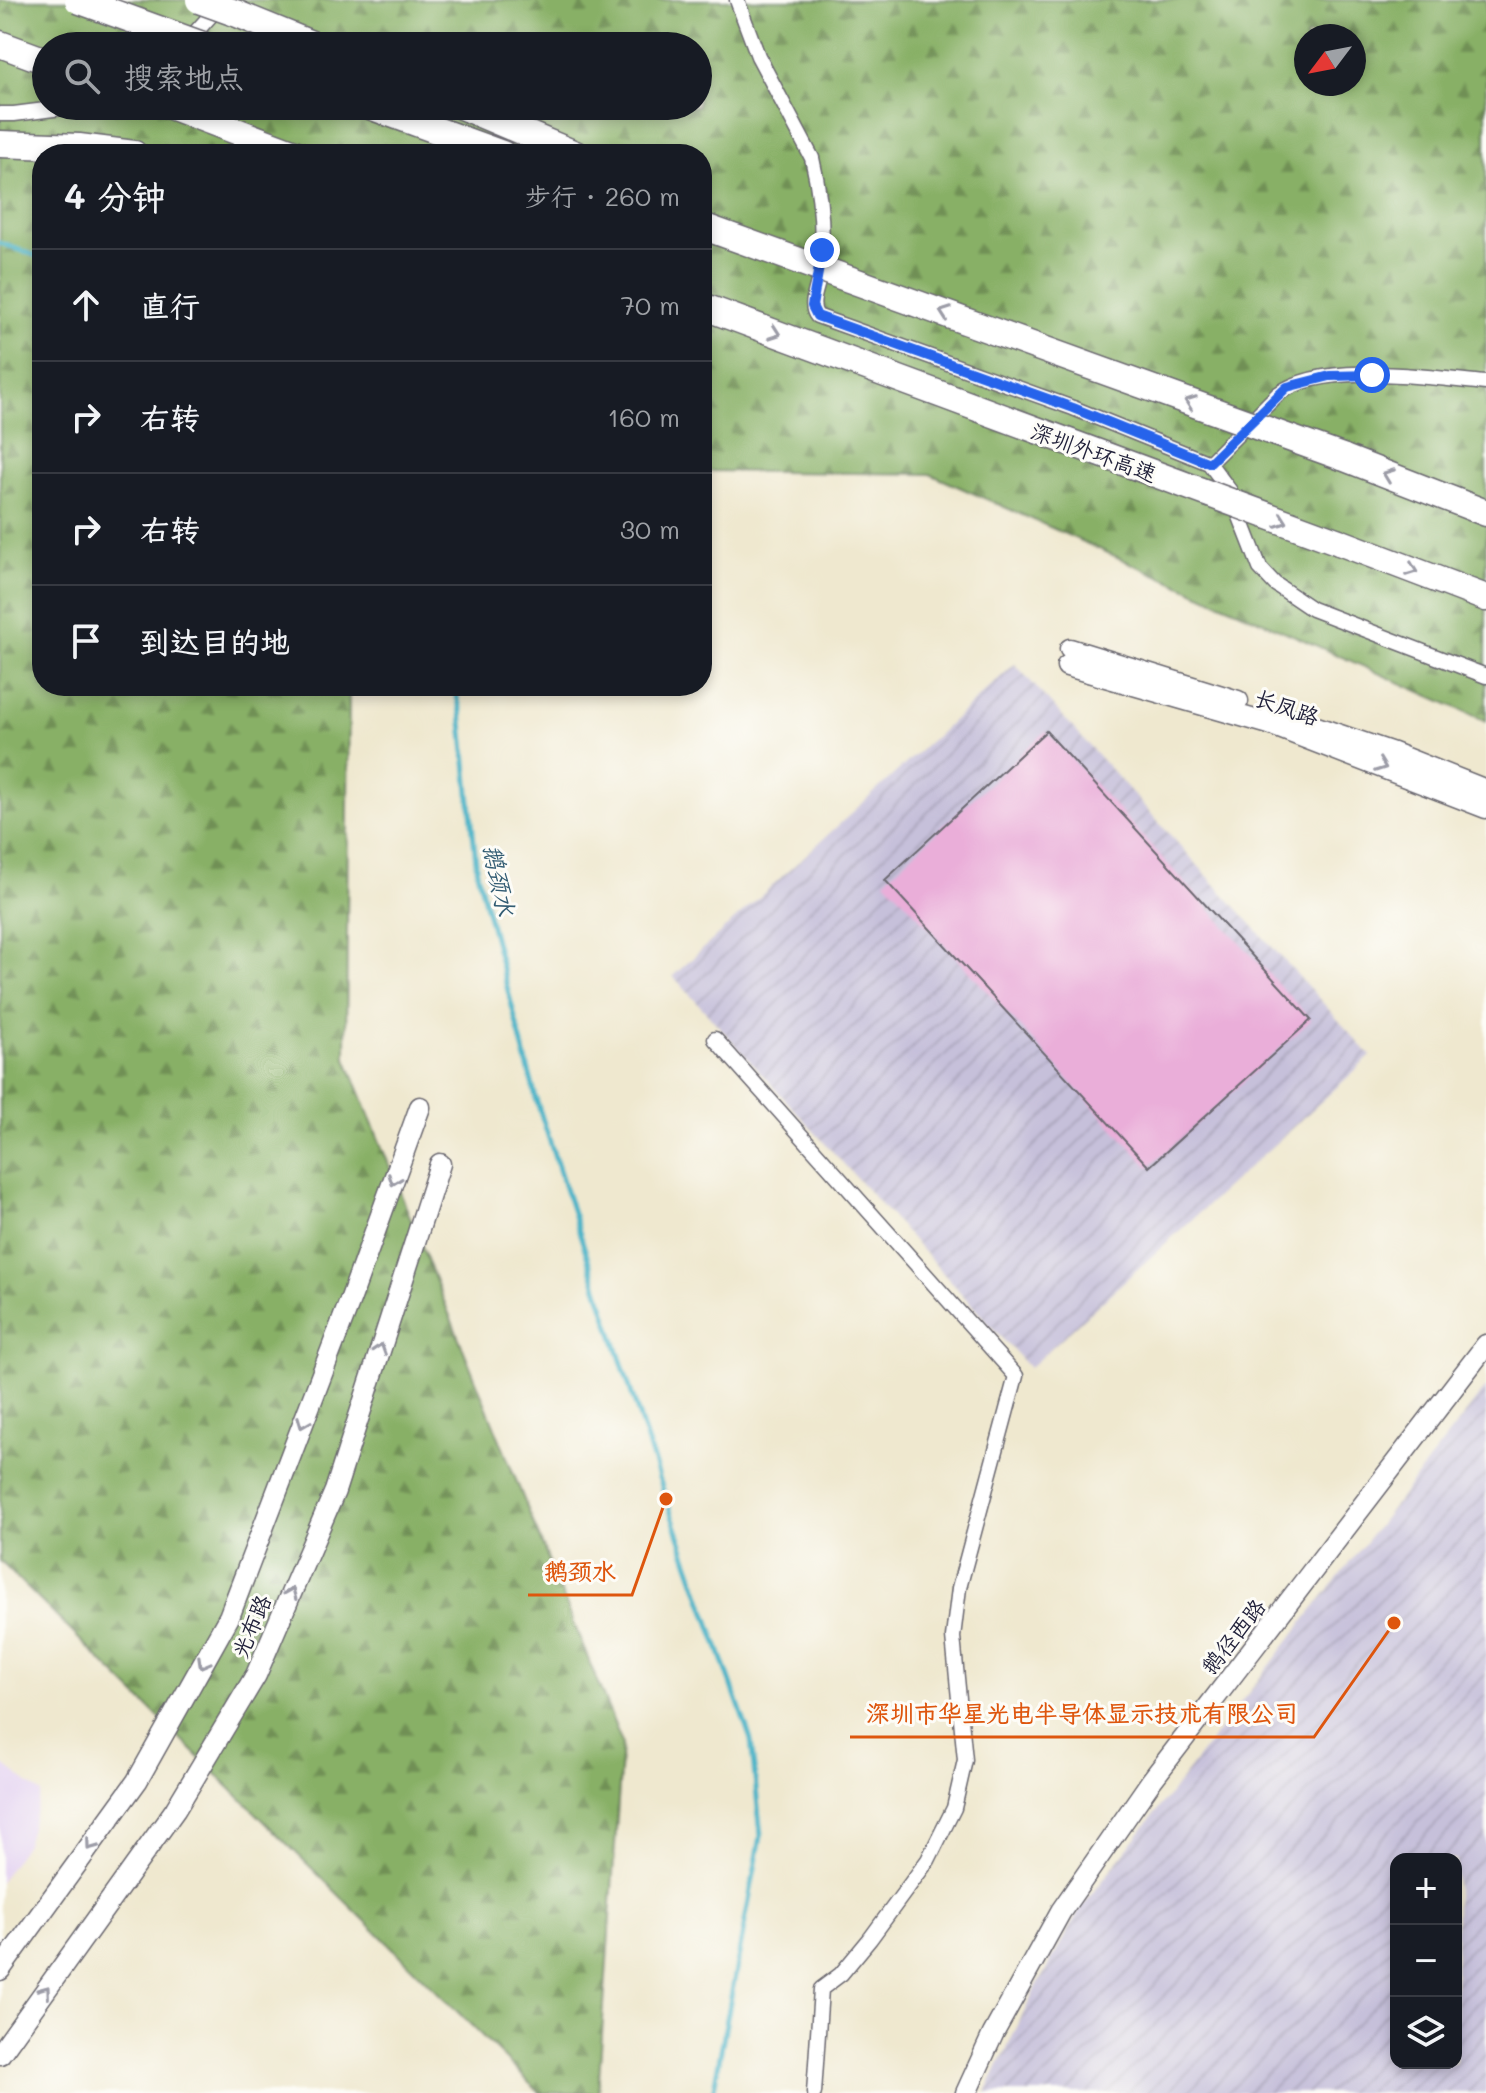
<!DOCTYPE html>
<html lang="zh">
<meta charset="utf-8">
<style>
body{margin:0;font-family:Mali,"LXGW WenKai TC",sans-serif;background:#242831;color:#f1f3f6}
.controls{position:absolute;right:24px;bottom:24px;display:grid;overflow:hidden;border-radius:16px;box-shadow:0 4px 12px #0003}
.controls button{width:72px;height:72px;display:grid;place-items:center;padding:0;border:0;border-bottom:2px solid #363941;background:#171b24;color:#f1f3f6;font:40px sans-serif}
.compass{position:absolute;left:1294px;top:24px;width:72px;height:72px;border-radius:50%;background:#171b24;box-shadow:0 4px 12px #0003;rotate:238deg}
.stop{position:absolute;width:24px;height:24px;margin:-18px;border:6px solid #2563eb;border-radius:50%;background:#fff}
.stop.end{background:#2563eb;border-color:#fff;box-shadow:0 2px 8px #0008}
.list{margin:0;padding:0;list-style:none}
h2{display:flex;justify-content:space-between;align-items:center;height:104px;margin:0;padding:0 32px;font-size:34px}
h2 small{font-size:26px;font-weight:400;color:#9ea1a6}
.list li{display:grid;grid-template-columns:52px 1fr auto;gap:24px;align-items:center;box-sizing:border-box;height:112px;padding:0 32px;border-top:2px solid #363941}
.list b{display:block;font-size:30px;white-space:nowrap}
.list em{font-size:26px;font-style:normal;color:#9ea1a6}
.icon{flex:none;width:44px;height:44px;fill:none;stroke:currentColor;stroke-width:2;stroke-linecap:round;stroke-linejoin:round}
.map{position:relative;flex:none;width:1486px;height:2093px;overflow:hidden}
.search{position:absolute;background:#171b24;box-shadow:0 4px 12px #0003;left:32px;top:32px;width:680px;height:88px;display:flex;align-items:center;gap:20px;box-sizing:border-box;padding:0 28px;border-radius:44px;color:#9ea1a6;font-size:30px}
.panel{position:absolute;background:#171b24;box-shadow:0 4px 12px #0003;left:32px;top:144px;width:680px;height:552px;border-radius:32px}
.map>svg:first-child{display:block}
</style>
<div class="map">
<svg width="1486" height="2093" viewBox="0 0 1486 2093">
<defs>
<pattern id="industrial-furrows" width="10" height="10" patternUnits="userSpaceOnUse" patternTransform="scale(2)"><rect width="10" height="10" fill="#c6c0da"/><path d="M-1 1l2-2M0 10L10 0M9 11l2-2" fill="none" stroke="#aaa5bc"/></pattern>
<pattern id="forest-firs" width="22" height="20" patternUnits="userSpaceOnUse" patternTransform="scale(2)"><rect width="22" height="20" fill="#88b066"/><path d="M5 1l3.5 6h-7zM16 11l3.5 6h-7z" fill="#6f8f55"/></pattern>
</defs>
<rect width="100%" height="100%" fill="#fdfcf7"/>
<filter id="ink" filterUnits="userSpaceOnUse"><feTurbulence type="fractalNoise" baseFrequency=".0125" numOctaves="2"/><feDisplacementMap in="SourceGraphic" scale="16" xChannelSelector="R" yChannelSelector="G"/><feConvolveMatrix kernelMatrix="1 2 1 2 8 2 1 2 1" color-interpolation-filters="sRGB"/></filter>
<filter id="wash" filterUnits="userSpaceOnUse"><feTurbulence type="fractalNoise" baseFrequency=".006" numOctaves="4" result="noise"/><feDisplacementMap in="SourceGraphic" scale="32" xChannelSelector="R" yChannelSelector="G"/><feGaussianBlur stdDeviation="1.8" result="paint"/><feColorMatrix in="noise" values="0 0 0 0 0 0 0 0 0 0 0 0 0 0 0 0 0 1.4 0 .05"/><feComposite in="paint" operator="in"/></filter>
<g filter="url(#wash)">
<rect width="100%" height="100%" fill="#efe8cf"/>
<path fill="#e4d3f2" d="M0,1762L41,1793L26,1844L0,1882Z"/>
<path fill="url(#industrial-furrows)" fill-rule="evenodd" d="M1015,664L1371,1056L1029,1368L673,976Z
M1486,1387V2093H986L1033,1993L1079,1911ZM1396,1859H1456V2063H1396Z"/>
<path fill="url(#forest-firs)" stroke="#556950" stroke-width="2" fill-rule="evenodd" d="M0,0H1486V721L930,474L702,471V154H42V686H349L346,1058L622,1743L598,2093H540L0,1561ZM1306,36H1354V84H1306ZM46,46H698V106H46Z"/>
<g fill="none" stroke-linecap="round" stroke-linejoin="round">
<path stroke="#49b3c7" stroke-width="5" d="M0,243L42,258
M454,686L461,712L477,872L537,1102L666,1499L751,1740L761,1836L713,2093"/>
</g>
<g id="blocks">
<path fill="#eaaed9" d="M1046,731L1311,1020L1149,1167L885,880Z"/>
</g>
</g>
<g filter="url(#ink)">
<use href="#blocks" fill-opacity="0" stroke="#6a676f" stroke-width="2"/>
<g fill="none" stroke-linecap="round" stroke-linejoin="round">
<defs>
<path id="street" d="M737,0L758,56L812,158C821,196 824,236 820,273C818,287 808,305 817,316L1073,408L1209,463L1230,491L1260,568L1275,584L1312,609L1486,676
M186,43L220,5
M0,114H14L77,106
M1209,463L1278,394C1326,360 1429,378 1486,383
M715,1039L1016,1376L959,1588L953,1637L965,1760L954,1808L928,1860L870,1939L841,1974L821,1989L814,2093"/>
<path id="secondary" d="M1070,649L1238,701
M1067,666L1269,724L1486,808
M1272,712L1393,753L1486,790
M0,1970L137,1781L229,1617L351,1298L420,1107
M0,2054L175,1810L256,1675L335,1491L440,1164
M966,2093L993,2034L1061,1911L1152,1780L1486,1345"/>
<path id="highway" d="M235,13L316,46
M0,44L46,61
M170,106L297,154
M370,106L502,154
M461,106L575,154
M0,144L79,147L134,154
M1342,457L1486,513
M1339,542L1486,598"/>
</defs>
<use href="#street" stroke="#6a676f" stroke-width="17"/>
<use href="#secondary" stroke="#6a676f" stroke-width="23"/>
<use href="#highway" stroke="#6a676f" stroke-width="29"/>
<use href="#street" stroke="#fff" stroke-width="14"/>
<use href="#secondary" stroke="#fff" stroke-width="20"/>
<use href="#highway" stroke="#fff" stroke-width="26"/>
<defs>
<path id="highway-bridge" d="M78,0L205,46
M199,0L235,13
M702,226L1342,457
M702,306L1339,542"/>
</defs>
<use href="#highway-bridge" stroke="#6a676f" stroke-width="29" stroke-linecap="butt"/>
<use href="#highway-bridge" stroke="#fff" stroke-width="26"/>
</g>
<defs><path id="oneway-chevron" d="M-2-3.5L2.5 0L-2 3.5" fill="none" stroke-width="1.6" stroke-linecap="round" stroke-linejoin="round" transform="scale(2)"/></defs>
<g stroke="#9c9ca7">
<use href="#oneway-chevron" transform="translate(945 313) rotate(-160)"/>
<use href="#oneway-chevron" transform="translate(775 333) rotate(20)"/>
<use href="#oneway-chevron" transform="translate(1190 402) rotate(-160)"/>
<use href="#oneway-chevron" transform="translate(1388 475) rotate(-159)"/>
<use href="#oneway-chevron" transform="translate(1282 521) rotate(20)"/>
<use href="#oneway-chevron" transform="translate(1412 570) rotate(21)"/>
<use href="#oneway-chevron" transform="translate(1381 766) rotate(21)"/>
<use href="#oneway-chevron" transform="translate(394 1180) rotate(110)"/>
<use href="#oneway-chevron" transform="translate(380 1349) rotate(-72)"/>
<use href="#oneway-chevron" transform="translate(303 1423) rotate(111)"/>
<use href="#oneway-chevron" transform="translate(291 1593) rotate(-67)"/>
<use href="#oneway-chevron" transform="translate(203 1663) rotate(119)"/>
<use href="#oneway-chevron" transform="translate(91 1845) rotate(126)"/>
<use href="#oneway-chevron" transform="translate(45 1991) rotate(-54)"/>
</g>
</g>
<g fill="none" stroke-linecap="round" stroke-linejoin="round" filter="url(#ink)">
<path stroke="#2563eb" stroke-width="10" d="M822,250L812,306L817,316L1073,408L1209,463L1287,387L1330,376L1372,375"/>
</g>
<g text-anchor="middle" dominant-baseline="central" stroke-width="6" stroke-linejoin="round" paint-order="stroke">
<g font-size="22" fill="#22223b" stroke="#fdfcf7">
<text transform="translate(1094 452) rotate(20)">深圳外环高速</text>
<text transform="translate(1287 707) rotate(19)">长凤路</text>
<text transform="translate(251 1626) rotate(-67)">光布路</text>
<text transform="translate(1233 1636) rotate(-52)">鹅径西路</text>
</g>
<g font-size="24" font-style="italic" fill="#325c73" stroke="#fdfcf7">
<text transform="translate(500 880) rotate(78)">鹅颈水</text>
</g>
</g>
<path fill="none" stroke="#de560e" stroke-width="3" d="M666 1499L632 1595H528M1394 1623L1314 1737H850"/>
<g fill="#de560e" stroke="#fdfcf7" stroke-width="3">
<circle cx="666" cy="1499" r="8"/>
<circle cx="1394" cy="1623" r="8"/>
</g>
<g font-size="24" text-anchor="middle" font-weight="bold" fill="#de560e" stroke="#fdfcf7" stroke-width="6" stroke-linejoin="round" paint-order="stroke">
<text x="580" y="1580">鹅颈水</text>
<text x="1082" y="1722">深圳市华星光电半导体显示技术有限公司</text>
</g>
</svg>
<div class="controls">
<button>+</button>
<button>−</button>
<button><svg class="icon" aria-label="layers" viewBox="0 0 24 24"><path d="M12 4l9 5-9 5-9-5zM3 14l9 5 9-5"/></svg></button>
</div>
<svg class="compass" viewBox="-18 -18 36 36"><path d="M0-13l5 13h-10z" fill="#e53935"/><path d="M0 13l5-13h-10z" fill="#9ea1a6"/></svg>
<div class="stop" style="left:1372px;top:375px"></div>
<div class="stop end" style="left:822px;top:250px"></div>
<div class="search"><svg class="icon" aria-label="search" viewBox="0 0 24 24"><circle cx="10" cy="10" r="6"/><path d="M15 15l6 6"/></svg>搜索地点</div>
<section class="panel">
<h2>4 分钟<small>步行 · 260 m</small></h2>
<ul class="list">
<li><svg class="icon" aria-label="ahead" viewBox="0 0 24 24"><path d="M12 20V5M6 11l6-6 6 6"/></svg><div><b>直行</b></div><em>70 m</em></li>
<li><svg class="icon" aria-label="right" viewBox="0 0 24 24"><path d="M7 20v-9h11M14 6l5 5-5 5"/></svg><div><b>右转</b></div><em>160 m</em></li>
<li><svg class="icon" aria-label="right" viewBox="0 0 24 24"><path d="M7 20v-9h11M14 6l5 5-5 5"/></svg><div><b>右转</b></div><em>30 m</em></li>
<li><svg class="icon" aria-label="arrive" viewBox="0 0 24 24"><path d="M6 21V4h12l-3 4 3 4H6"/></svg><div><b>到达目的地</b></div></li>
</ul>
</section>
</div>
